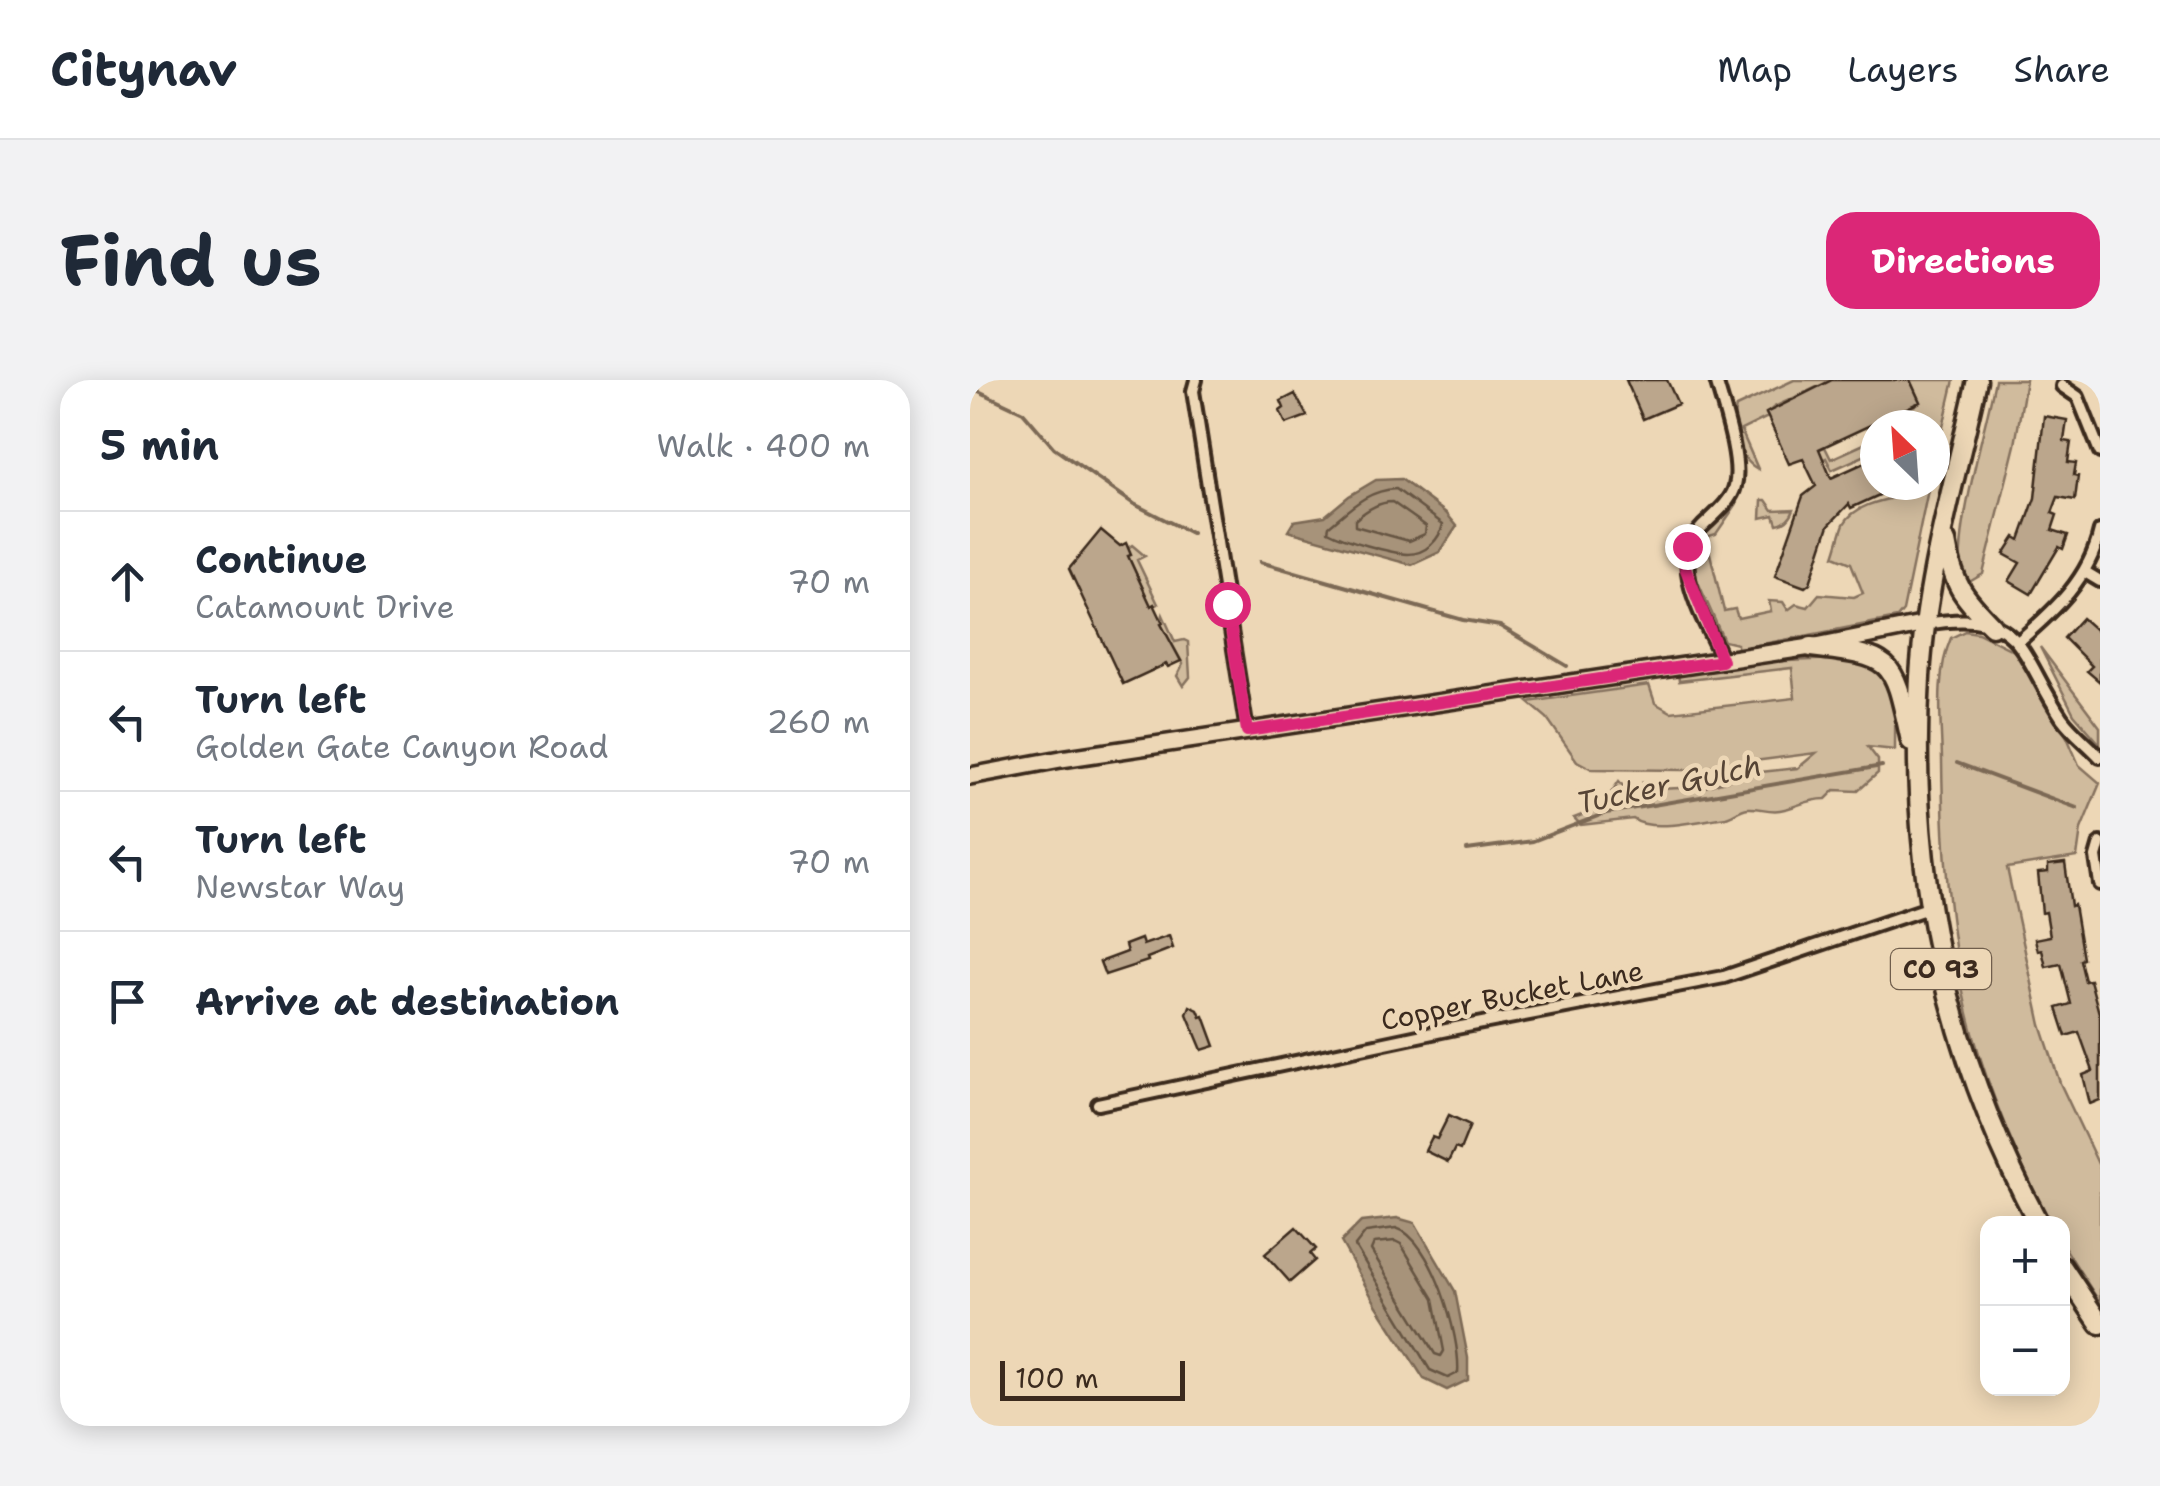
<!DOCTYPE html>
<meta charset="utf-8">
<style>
body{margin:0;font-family:"Shantell Sans",sans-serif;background:#f2f2f3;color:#1f2937}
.controls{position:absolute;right:30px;bottom:30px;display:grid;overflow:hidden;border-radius:20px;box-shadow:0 5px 25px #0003}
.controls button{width:90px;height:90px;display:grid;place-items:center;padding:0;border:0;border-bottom:2px solid #e0e1e3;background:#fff;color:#1f2937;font:50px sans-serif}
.compass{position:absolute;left:890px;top:30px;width:90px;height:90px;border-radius:50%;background:#fff;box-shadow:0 5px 25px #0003;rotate:335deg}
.scale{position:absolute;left:30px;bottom:25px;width:185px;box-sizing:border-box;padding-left:10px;border:5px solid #3b2a1e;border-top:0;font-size:28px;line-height:35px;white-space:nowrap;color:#3b2a1e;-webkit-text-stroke:8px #edd7b6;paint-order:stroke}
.stop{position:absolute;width:30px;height:30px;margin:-22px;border:8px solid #db2777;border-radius:50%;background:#fff}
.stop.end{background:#db2777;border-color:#fff;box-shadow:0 2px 10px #0008}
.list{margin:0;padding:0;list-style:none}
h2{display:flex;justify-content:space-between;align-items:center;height:130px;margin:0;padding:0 40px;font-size:42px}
h2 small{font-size:32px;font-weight:400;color:#747a83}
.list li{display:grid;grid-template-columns:65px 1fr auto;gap:30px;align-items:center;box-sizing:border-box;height:140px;padding:0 40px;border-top:2px solid #e0e1e3}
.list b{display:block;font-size:38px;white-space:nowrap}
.list p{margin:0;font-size:32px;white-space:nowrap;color:#747a83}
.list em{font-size:32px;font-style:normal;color:#747a83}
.icon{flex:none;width:55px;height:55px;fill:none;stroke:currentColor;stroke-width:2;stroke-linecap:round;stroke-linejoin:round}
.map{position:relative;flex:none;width:1130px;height:1046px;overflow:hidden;border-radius:30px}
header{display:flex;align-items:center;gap:60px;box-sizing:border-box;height:140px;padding:0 50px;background:#fff;border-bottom:2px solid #e0e1e3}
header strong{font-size:48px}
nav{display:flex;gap:55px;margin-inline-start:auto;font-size:35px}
.intro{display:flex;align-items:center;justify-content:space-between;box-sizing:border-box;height:240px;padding:0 60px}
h1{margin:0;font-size:70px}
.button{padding:25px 45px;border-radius:30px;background:#db2777;color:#fff;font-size:35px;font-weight:700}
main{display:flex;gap:60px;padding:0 60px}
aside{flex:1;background:#fff;border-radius:30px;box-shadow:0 5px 25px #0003}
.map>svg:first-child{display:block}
</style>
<header>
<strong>Citynav</strong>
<nav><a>Map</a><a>Layers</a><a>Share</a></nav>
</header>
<div class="intro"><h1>Find us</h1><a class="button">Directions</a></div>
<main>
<aside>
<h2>5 min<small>Walk · 400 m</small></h2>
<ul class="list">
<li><svg class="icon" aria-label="ahead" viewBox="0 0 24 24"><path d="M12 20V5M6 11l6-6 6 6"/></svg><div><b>Continue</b><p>Catamount Drive</p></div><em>70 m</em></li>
<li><svg class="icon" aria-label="left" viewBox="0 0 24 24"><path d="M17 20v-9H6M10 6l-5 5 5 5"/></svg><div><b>Turn left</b><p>Golden Gate Canyon Road</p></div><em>260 m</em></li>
<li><svg class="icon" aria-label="left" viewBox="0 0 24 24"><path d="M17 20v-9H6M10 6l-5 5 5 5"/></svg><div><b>Turn left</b><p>Newstar Way</p></div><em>70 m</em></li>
<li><svg class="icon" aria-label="arrive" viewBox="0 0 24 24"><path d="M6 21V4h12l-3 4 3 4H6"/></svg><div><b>Arrive at destination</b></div></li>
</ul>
</aside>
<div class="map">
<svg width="1130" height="1046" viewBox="0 0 1130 1046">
<rect width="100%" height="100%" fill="#edd7b6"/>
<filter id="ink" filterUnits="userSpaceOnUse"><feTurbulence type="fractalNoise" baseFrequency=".01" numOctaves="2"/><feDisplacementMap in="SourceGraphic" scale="20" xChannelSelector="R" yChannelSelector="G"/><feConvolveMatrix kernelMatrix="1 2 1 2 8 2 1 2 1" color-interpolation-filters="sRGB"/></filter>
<g filter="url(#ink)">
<path fill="#d0bb9d" stroke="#86725e" stroke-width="2.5" d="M824,0H862L804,27L796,34L798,37L771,50L788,89C769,80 760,47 766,27Z
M940,0H984L965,81V45H944L939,29L950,22Z
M1025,0H1056L1045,65L1013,194L1001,201L1000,206L993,207C981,159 1015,53 1025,0Z
M905,59V71L862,90L856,78L852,80L849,69L855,67L861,79Z
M937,105H959L933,231L927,238L767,269V264L754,261L721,186C724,154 745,141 768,122L746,154L736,157L754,231L765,229L768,238L801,231L799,221L813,222L818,230L826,224L838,227L849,214L884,217L893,213L881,183L864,176C868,165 870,154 874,144C884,125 913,120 932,116Z
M792,120H796L803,130L824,129C821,137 815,143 807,144L804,135L791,138Z
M162,165L175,176L167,180L188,224L181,226L158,176V168Z
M193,235L205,262L214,260L218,262L220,297L213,306L207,296L213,284L191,244Z
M995,251L1008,253L1044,271L1097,357L1109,385L1130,403L1111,449L1107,477L1037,488L1071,645L1090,703L1130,788V923L1093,865L1092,844L1080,843L1073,831C1046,773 1020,715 1003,653C979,566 973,470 972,379C971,340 965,295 981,258Z
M1070,267L1130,347V364L1104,334Z
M868,279C931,283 925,318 925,370L898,367L908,380V393L888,411L865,410L856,419C836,419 826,428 810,430C799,432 788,427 778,428C770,429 763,435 756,437C732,440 681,453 663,439L611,445L604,438L620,432L616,413L637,419L649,401L661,416L675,413L673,403L687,409L735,407L781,393L828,388L846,373L714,390L622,389L607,381L577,338L558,322L679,305L685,323L701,332L825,318L822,288L709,301L708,294L789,282Z"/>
<path fill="#a7937a" stroke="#7c6955" stroke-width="2.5" d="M431,99L476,133L487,146L470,172L442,185L318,151L324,141L355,136L379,116L406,100Z
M427,838L445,843L485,911L498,978V1000L477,1010L454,999L407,926L371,862L391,842Z"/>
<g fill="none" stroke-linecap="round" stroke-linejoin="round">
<path stroke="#665443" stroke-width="2.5" d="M426,109L473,144C470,159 456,174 438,174C419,173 375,160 358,151L359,146C380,129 397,110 426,109Z
M422,122L456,146L455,154L439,161L385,146V140C395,131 408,122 422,122Z
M426,848C462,858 491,958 488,993L478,998L460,990L385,866L396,852Z
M425,861L431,864L464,919L474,971L471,976L465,974L401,870L404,863Z"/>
<path stroke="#7c6955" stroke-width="4" d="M0,7L53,32L84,68L164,124L221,153
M290,182L493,240L530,246L597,286
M987,383L1107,428
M622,412L636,433
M497,470L563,461L636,433L912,386"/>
</g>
<path fill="#bba68c" stroke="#3b2a1e" stroke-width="2.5" d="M656,0H697L708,24L673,39Z
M862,0H940L950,22L849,69L861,98L905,78V105H931L881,128L879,124L859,145L840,203L835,207L805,196L833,116L846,106L833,79L819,84L796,33Z
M325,14L337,36L316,44L310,31L314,28L311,21Z
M1074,36L1097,40L1094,61L1101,62L1098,82L1106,83L1104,95L1108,96L1105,120L1088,117L1082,133L1087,135L1082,150L1098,155L1093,169L1089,167L1061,214L1039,201L1050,183L1034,174L1045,157L1050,160L1065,118Z
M131,150L150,166L156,163L161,175L158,176L181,226L184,224L193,243L191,244L211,281L198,287L196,284L153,304L99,189Z
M1112,238L1130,254V302L1117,291L1122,286L1094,258Z
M1095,483L1101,526L1104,525L1113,579L1110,580L1115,601L1120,600L1130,637V720L1120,724L1113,695L1123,691L1109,652L1096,656L1087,628L1101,624L1091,584L1076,587L1072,570L1068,571L1065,559L1080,556L1076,532L1072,533L1068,493L1078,492V485Z
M199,556L203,568L177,578L178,581L135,595L130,582L157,572L155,565L171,559L173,565Z
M220,626L228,630L231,637L234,636L245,666L232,670L217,634Z
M479,735L500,745L490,770L485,768L478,782L455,771L462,757L467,759Z
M326,847L346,869L340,874L345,880L320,902L295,874Z"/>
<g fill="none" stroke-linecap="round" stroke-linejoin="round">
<defs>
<path id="minor" d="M226,0L223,11L277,351
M746,0C753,26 772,80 765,106C762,121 743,136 732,147C696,183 736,242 753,281
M1092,6L1108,17L1130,72
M1115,192L1130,201
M956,244C1055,227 1048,272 1092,338C1102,352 1118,364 1130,377
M1049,261C1085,230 1119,199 1130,151
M1130,463L1126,477L1130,504
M128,724L486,648L754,597L958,528"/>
<path id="primary" d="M0,396L91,379L841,267L956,244"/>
<path id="trunk" d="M1007,0C986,97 956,197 950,297C938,493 976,671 1069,844
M976,162C983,204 992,216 1022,246
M841,267C926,277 923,278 941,361
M1092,887L1130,944"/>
</defs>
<use href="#minor" stroke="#3b2a1e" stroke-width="18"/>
<use href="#primary" stroke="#3b2a1e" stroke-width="22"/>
<use href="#trunk" stroke="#3b2a1e" stroke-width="25"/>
<use href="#minor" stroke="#edd7b6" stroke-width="10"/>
<use href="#primary" stroke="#edd7b6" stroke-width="15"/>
<use href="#trunk" stroke="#edd7b6" stroke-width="18"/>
</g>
</g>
<g fill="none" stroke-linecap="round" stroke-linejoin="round" filter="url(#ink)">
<path stroke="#db2777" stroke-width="12" d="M257,224L277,351L752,281L715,187L717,166"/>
</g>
<g text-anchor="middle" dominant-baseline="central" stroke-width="9" stroke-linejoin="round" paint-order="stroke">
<rect fill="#edd7b6" stroke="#705e4c" stroke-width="2.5" x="921" y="569" width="100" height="40" rx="8"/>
<g font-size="25" font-weight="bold" fill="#3b2a1e">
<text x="971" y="589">CO 93</text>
</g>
<g font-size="28" fill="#3b2a1e" stroke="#edd7b6">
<text transform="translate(542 615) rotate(-11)">Copper Bucket Lane</text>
</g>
<g font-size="30" font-style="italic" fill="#564435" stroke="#edd7b6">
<text transform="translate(699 404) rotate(-12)">Tucker Gulch</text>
</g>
</g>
</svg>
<div class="controls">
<button>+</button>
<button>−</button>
</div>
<svg class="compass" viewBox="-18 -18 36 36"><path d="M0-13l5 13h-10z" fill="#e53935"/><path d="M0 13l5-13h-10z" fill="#747a83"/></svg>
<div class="scale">100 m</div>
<div class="stop" style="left:257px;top:224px"></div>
<div class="stop end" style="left:717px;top:166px"></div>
</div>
</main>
